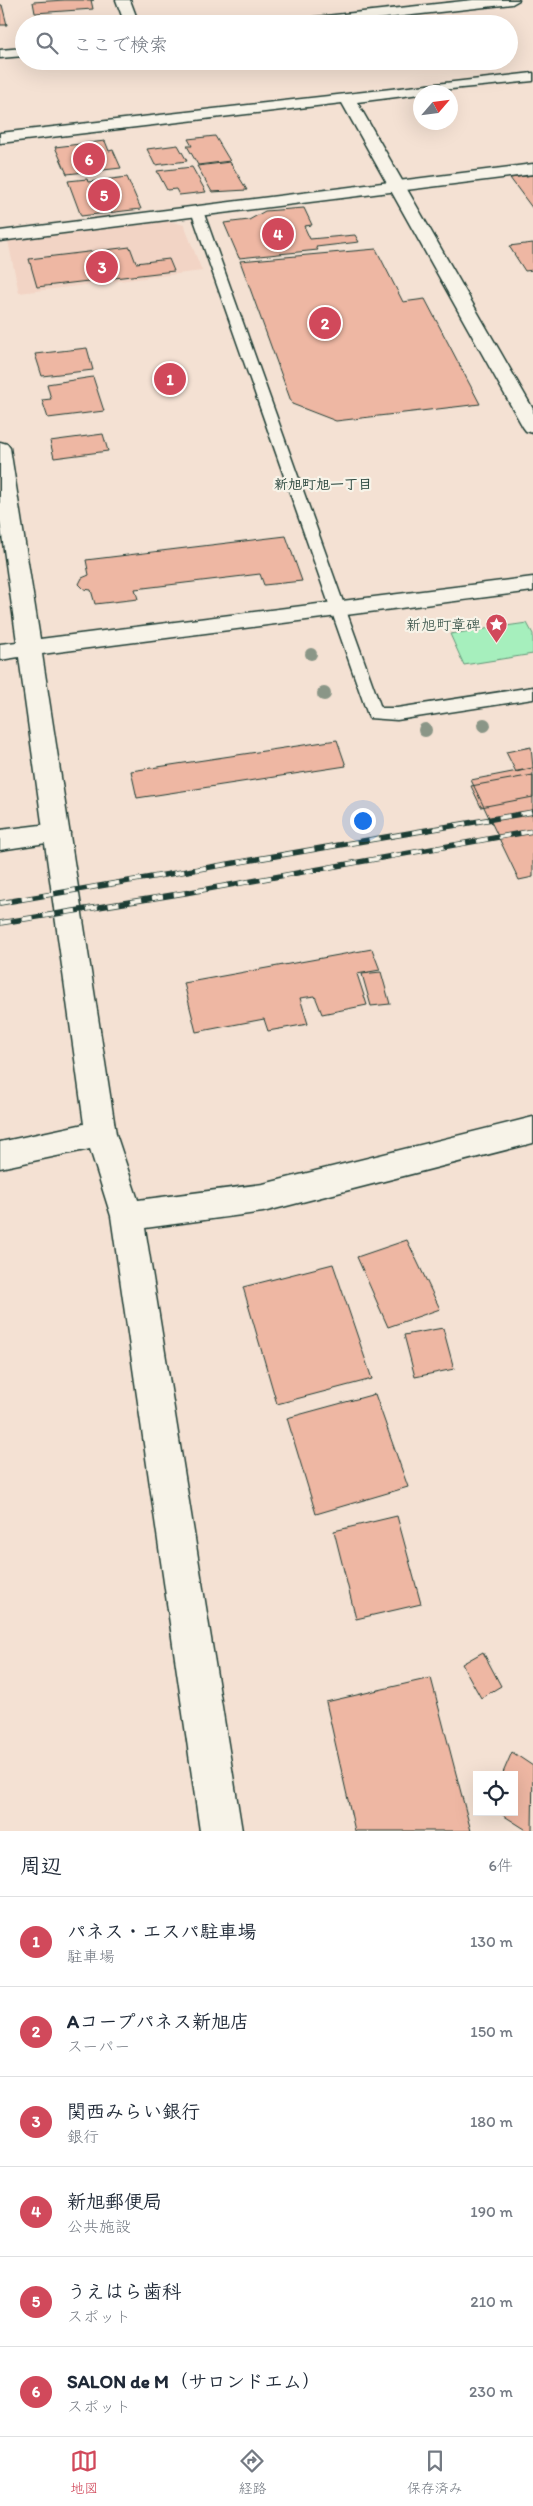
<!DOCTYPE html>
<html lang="ja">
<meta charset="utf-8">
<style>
body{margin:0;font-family:Itim,"Klee One",sans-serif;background:#f2f2f3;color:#1f2937}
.controls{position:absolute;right:15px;bottom:15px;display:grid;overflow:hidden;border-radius:0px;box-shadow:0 5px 20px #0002}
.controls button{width:45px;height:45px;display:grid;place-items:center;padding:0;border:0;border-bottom:1px solid #e0e1e3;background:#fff;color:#1f2937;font:25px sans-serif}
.compass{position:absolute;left:413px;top:85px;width:45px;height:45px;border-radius:50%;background:#fff;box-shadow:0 5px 20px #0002;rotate:62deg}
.you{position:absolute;left:362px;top:820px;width:18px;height:18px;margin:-12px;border:4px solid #fff;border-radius:50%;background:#1a73e8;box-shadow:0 0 0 8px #1a73e833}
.badge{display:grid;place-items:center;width:32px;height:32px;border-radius:50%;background:#d1495b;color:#fff;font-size:16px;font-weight:700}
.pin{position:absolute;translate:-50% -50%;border:2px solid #fff;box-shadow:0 1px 5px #0006}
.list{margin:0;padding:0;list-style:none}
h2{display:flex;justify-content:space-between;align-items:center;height:65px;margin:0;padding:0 20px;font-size:21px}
h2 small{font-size:16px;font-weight:400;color:#747a83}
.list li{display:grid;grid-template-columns:32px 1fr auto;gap:15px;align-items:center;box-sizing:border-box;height:90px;padding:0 20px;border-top:1px solid #e0e1e3}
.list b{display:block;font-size:19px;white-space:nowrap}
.list p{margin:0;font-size:16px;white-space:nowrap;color:#747a83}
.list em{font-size:16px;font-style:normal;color:#747a83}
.icon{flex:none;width:28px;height:28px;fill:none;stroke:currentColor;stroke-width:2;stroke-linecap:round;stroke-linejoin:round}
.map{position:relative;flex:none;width:533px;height:1831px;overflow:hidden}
.search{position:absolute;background:#fff;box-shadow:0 5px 20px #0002;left:15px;right:15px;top:15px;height:55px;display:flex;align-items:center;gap:12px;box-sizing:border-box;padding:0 18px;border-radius:28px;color:#747a83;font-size:19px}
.sheet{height:605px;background:#fff}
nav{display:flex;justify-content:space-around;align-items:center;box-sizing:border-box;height:70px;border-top:1px solid #e0e1e3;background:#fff;font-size:14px;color:#747a83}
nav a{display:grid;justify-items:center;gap:2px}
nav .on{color:#d1495b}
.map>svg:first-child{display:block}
</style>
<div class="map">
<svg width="533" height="1831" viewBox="0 0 533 1831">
<rect width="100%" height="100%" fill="#f4e1d3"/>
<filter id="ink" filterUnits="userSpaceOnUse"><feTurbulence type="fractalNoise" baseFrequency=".02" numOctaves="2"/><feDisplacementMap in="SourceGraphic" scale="10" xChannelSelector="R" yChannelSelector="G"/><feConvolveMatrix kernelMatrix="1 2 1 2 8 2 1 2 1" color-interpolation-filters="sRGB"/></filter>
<g filter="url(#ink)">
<path fill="#f2d4c5" d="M170,221L184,225L202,271L19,293L8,241Z"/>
<path fill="#a6efbd" stroke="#629678" d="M527,623L533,634V654L464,665L450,634Z"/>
<path fill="#eeb7a3" stroke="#1f3d34" d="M65,0H94H91L93,9L35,13L33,2Z
M0,5H2L7,25H0Z
M215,136L230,161L198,165L187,146H192L188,139Z
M105,141L109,151L113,150L121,168L67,174L55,147Z
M178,145L187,161L155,165L147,149Z
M230,162L247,190L212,192L197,166Z
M192,167L206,192L179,195L176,189L167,190L157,171Z
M533,175V209L510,178Z
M127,177L141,209L81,216L68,181L87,179L88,182Z
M304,208L312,225L304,226L310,239L355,235L359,242L316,247L318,250L239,258L224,223L249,220L265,211Z
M533,243V270L525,271L509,246Z
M130,247L136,263L169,259L174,271L37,287L29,259Z
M376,249L403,302L425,299L480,404L336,421L292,404L240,261Z
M87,348L93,370L42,376L35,354Z
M93,377L104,411L48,418L42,400L51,399L47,384Z
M103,434L108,451L54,458L50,441Z
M286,536L302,581L264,585L260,574L135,589L138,599L95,604L91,590L84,589L79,584L82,578L89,575L86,560Z
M337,740L346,766L137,798L131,771Z
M531,747L533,768L516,772L506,752Z
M533,768V877L519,880L471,780Z
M533,775V797L481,807L471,786Z
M372,949L380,970L357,974L367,1005L322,1014L315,996L300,998L308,1024L268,1031L264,1019L196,1032L184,983Z
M381,972L390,1004L371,1006L362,974Z
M407,1240L440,1309L388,1327L357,1257Z
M333,1264L372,1379L277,1404L243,1287Z
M443,1328L454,1369L415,1377L404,1335Z
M375,1394L408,1487L316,1514L287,1418Z
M397,1516L421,1604L356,1619L334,1531Z
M483,1652L501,1686L481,1698L462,1664Z
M431,1678L471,1831H355L326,1702Z
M512,1752L533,1766L532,1831H528L498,1812H514V1775H502Z"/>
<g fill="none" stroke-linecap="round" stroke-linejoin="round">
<defs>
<path id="service" d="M197,208L203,211L381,708H397L533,687V699L397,720L369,718L191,211Z"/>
<path id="minor" d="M116,0H130L139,24H125Z
M473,0H519L512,4L331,24H282L289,20Z
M24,48V56L0,58V50Z
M533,164V174L0,241V231Z
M57,823L66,826L70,833L66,840L0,850V830Z"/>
<path id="tertiary" d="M533,73V81L420,92V94L357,102L533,409V433L526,431L523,427L342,103L0,143V133Z
M0,442L7,444L10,448L40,639L533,577V591L42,654L116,1134L138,1200L263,1184L533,1117V1143L263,1212L145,1228L242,1831H200L111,1216L90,1149L0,1168V1142L84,1124L19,657L0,660V644L17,642L0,521Z"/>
</defs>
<use href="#service" stroke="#1f3d34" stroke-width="3"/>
<use href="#minor" stroke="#1f3d34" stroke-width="3"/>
<use href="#tertiary" stroke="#1f3d34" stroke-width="3"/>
<use href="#service" fill="#f7f3e8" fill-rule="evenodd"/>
<use href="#minor" fill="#f7f3e8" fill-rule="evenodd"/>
<use href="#tertiary" fill="#f7f3e8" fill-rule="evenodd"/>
<defs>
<path id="rail" d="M0,903L533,812
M0,923L185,893L533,831"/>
</defs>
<use href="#rail" stroke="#1f3d34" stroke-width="5.5"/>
<use href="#rail" stroke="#f7f3e8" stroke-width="4" stroke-dasharray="11" stroke-linecap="butt"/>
</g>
<g fill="#8a9687">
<circle cx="311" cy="654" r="6"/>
<circle cx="324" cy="694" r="7"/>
<circle cx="484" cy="725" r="7"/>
<circle cx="425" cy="730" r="7"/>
</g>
</g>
<defs>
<symbol id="sight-pin" viewBox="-11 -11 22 30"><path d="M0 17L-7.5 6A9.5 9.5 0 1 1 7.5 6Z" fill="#d1495b" stroke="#f7f3e8"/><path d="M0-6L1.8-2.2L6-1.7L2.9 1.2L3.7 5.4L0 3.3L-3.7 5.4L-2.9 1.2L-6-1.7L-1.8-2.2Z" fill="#fff"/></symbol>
</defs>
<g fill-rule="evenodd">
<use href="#sight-pin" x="484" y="612" width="25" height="34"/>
</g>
<g text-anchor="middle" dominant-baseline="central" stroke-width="4.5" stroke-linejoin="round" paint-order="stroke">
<g font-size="14" font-weight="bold" fill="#1f3d34" stroke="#f7f3e8">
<text x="323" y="484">新旭町旭一丁目</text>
</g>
<g font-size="15" fill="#1f3d34" stroke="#f7f3e8" text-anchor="end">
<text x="481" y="625">新旭町章碑</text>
</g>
</g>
</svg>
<div class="controls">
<button><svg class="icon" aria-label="locate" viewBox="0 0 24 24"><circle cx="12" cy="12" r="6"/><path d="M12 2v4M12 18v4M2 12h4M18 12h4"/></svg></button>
</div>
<svg class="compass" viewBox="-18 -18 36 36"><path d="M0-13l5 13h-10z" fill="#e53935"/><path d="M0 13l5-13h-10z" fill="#747a83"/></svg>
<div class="you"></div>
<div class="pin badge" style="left:170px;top:379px">1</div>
<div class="pin badge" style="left:325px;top:323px">2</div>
<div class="pin badge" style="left:102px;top:267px">3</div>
<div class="pin badge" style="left:278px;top:234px">4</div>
<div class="pin badge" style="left:104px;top:195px">5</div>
<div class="pin badge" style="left:89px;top:159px">6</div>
<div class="search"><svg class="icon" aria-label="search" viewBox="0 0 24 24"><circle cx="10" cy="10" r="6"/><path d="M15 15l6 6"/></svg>ここで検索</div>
</div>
<section class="sheet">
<h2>周辺<small>6件</small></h2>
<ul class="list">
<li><span class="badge">1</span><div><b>パネス・エスパ駐車場</b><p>駐車場</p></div><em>130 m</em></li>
<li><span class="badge">2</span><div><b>Aコープパネス新旭店</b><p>スーパー</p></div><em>150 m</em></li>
<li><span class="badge">3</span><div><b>関西みらい銀行</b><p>銀行</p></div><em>180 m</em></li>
<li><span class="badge">4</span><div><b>新旭郵便局</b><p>公共施設</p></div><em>190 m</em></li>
<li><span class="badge">5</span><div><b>うえはら歯科</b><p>スポット</p></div><em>210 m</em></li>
<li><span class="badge">6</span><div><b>SALON de M（サロンドエム）</b><p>スポット</p></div><em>230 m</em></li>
</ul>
</section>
<nav>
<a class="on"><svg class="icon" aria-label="map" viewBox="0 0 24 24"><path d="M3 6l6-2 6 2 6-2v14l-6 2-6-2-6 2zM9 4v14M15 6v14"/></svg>地図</a>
<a><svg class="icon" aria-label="directions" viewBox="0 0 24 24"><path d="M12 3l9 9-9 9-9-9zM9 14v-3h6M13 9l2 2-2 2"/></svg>経路</a>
<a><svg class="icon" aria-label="saved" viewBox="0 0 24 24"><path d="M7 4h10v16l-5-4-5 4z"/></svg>保存済み</a>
</nav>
